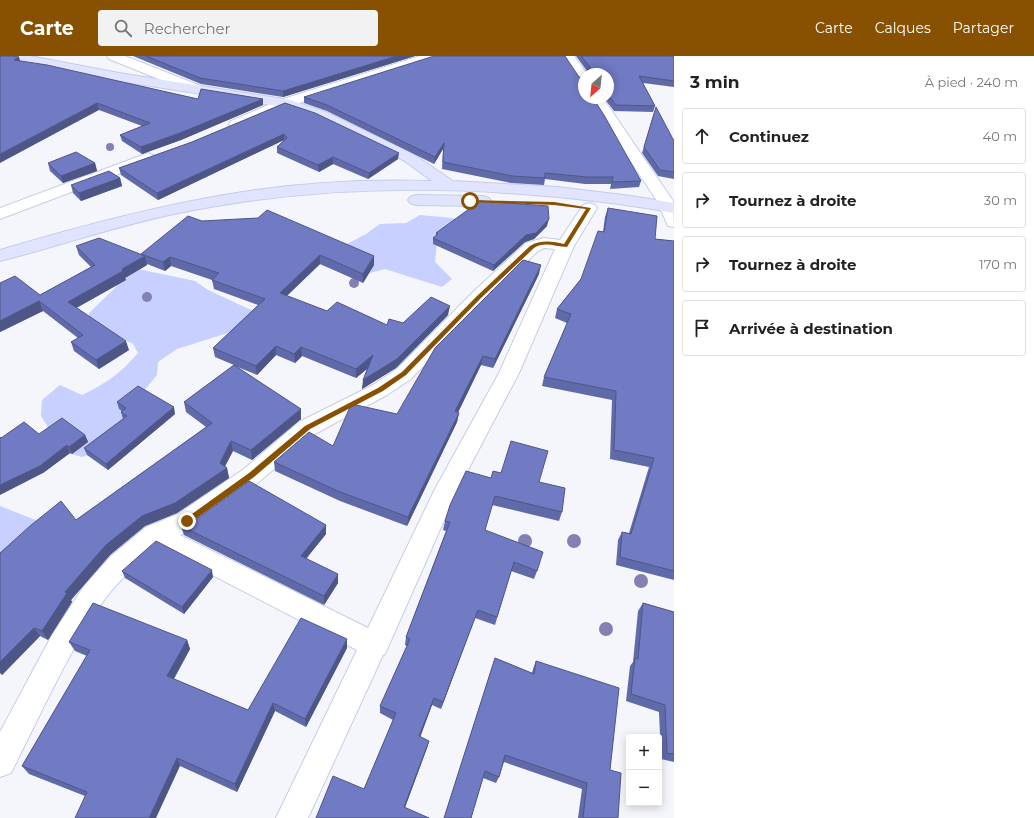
<!DOCTYPE html>
<html lang="fr">
<meta charset="utf-8">
<style>
body{margin:0;font-family:Montserrat,sans-serif;background:#f2f2f2;color:#222}
.controls{position:absolute;right:12px;bottom:12px;display:grid;overflow:hidden;border-radius:4px;box-shadow:0 2px 10px #0003}
.controls button{width:36px;height:36px;display:grid;place-items:center;padding:0;border:0;border-bottom:1px solid #e0e0e0;background:#fff;color:#222;font:20px sans-serif}
.compass{position:absolute;left:578px;top:12px;width:36px;height:36px;border-radius:50%;background:#fff;box-shadow:0 2px 10px #0003;rotate:207deg}
.stop{position:absolute;width:12px;height:12px;margin:-9px;border:3px solid #885101;border-radius:50%;background:#fff}
.stop.end{background:#885101;border-color:#fff;box-shadow:0 1px 4px #0008}
.list{margin:0;padding:0;list-style:none}
h2{display:flex;justify-content:space-between;align-items:center;height:52px;margin:0;padding:0 16px;font-size:17px}
h2 small{font-size:13px;font-weight:400;color:#767676}
.list li{display:grid;grid-template-columns:26px 1fr auto;gap:12px;align-items:center;box-sizing:border-box;height:56px;margin:0 8px 8px;padding:0 8px;border:1px solid #e0e0e0;border-radius:4px}
.list b{display:block;font-size:15px;white-space:nowrap}
.list em{font-size:13px;font-style:normal;color:#767676}
.icon{flex:none;width:22px;height:22px;fill:none;stroke:currentColor;stroke-width:2;stroke-linecap:round;stroke-linejoin:round}
.map{position:relative;flex:none;width:674px;height:762px;overflow:hidden}
header{display:flex;align-items:center;gap:24px;box-sizing:border-box;height:56px;padding:0 20px;background:#885101;color:#fff}
header strong{font-size:19px}
nav{display:flex;gap:22px;margin-inline-start:auto;font-size:14px}
.search{width:280px;height:36px;background:#f2f2f2;display:flex;align-items:center;gap:10px;box-sizing:border-box;padding:0 14px;border-radius:4px;color:#767676;font-size:15px}
main{display:flex}
aside{flex:1;background:#fff}
.map>svg:first-child{display:block}
</style>
<header>
<strong>Carte</strong>
<div class="search"><svg class="icon" aria-label="search" viewBox="0 0 24 24"><circle cx="10" cy="10" r="6"/><path d="M15 15l6 6"/></svg>Rechercher</div>
<nav><a>Carte</a><a>Calques</a><a>Partager</a></nav>
</header>
<main>
<div class="map">
<svg width="674" height="762" viewBox="0 0 674 762">
<rect width="100%" height="100%" fill="#f4f6fb"/>
<path fill="#c7d0ff" d="M420,159L452,162L464,165L437,186L435,206L452,223L442,231L385,213L354,221L313,206L366,178L380,168L406,167Z
M138,213L195,225L208,234L262,259L234,275L177,293L158,306L157,319L143,336L109,392L82,401L56,394L51,376L41,360L42,344L60,329L82,339C105,328 121,317 138,297L133,288L90,266L89,257L115,232L126,219Z
M0,450L43,467L0,528Z"/>
<g fill="none" stroke-linecap="round" stroke-linejoin="round">
<defs>
<path id="street" d="M107,0H125L201,30L203,33L201,36H191L109,3Z
M420,0H439L437,3L290,50L241,71L236,72L231,71L229,68L231,65L280,44Z
M562,0H574L587,18H584V27L579,26Z
M589,42H603L673,145L674,171L668,170L657,145Z
M148,97L153,99L156,102L153,105L0,163V152Z
M589,147L595,149L597,152L574,190L519,317L458,433L385,598L383,599L308,762H276L357,594L158,491C138,509 117,525 102,547C66,600 40,660 11,717L0,721V676L52,579L84,530L111,500L146,471L178,458L244,413L299,366L373,329L397,313L472,237L526,187L544,182L560,184L583,149ZM544,192L555,193L499,317L435,433L368,572L180,479L196,472L260,425L315,378L387,339L411,323L486,245L538,195Z"/>
<path id="secondary" d="M4,0H30L119,17L290,44L326,56L413,98L453,125L558,131L631,140L674,147V157C628,148 581,143 534,139C416,129 296,133 179,157C118,169 60,190 0,205V194C74,172 148,152 224,139C292,127 363,123 432,125L403,104L316,62L283,51L119,25L10,4L6,3Z
M416,139L483,140L489,142L491,145L489,148L483,150L416,149L410,147L408,144L410,141Z"/>
</defs>
<use href="#street" stroke="#c6cce8" stroke-width="2"/>
<use href="#secondary" stroke="#c6cce8" stroke-width="2"/>
<use href="#street" fill="#fff" fill-rule="evenodd"/>
<use href="#secondary" fill="#e0e4fe" fill-rule="evenodd"/>
</g>
<g fill="#8281b2">
<circle cx="110" cy="91" r="4"/>
<circle cx="354" cy="227" r="5"/>
<circle cx="147" cy="241" r="5"/>
<circle cx="525" cy="485" r="7"/>
<circle cx="574" cy="485" r="7"/>
<circle cx="641" cy="525" r="7"/>
<circle cx="606" cy="573" r="7"/>
</g>
<path fill="#606aa8" d="M133,0H415L283,41L201,28Z
M576,0H674V31L643,27L655,50L653,56L614,55L604,42H608V18H586L587,15Z
M20,5L198,43H263V49L181,84L142,98L122,85L120,79L142,70L99,54Z
M304,41L584,42L641,125L639,131L610,133L611,128H585L545,123L544,129L511,127L442,113L443,93L434,108L327,55L304,47Z
M285,47L398,103L368,123L333,108L319,116L277,97V91L284,84L158,144L121,119L119,112L192,86Z
M654,57L674,85V123L658,120L642,97Z
M48,107H95L97,115L63,127L50,115Z
M120,122L122,130L81,145L73,137L71,129Z
M608,152L655,183L674,185V524L616,509L618,484L622,476L629,477L649,411L610,403L612,344L542,330L544,321L567,267L555,262L557,253L581,223L603,176L605,161Z
M202,165L374,200V209L363,227L320,208L287,240L327,255L387,269L403,267L448,259L396,312L362,333L367,313L356,322L302,300L295,307L276,299L257,319L235,310L301,353V363L252,404L233,395L225,410L227,412L229,422L177,457L145,470L110,499L71,544L72,546L48,584L40,580L2,619L0,617V497L76,464L206,371L186,356L184,346L234,309L215,301L213,292L258,249L214,233L212,224L171,210L165,215L147,208V209L125,222L126,224L76,252L129,294L99,313L74,295L71,286L78,282L43,255L0,276V227L40,239L91,211L79,199L76,190L141,199V198Z
M547,170L534,183L525,186L493,215L433,188V182L436,180V177Z
M539,218L493,312L481,309L458,356L459,357L457,366L407,470L340,445L275,415L274,406L333,390L397,358Z
M117,346L175,358L108,414L87,399L84,392L123,363L121,356L122,355L119,353Z
M39,378L85,379L88,386L72,398L70,397L43,417L1,382Z
M491,422L539,426L562,456L559,465L492,449L485,474L537,515L534,523L511,515L495,569L475,562L441,653L432,649L420,681L429,685L427,692L405,751L364,733L393,664L380,657V650L407,590L405,589L406,581L446,475L443,474L445,465Z
M181,470L326,478L306,502L338,527L324,549L184,479Z
M122,515L213,521L184,558L125,522Z
M643,547L674,556V706L661,703L659,656L626,645L630,610L633,606L638,555Z
M187,584L190,593L174,623L248,654L347,592L306,671L275,655L237,736L180,710L85,740L29,718L22,710L87,600L75,595L69,586Z
M495,602L532,617L533,613L536,605L610,714L618,762H578L582,733L504,706L499,721L496,727L483,722L471,762H444Z"/>
<path fill="#4e5688" d="M397,0H415L283,41V35Z
M19,1L21,8L14,4Z
M263,43V49L181,84L142,98L141,91Z
M97,47L99,54L0,107V98Z
M284,78V84L158,144L157,137Z
M444,87L443,93L434,108L435,101Z
M399,97L398,103L368,123L369,117Z
M333,101V108L319,116L318,109Z
M95,107L97,115L63,127L61,120Z
M120,122L122,130L81,145L79,137Z
M549,163L547,170L534,183L525,186L493,215L494,209L526,179Z
M320,199V208L280,246V237Z
M145,200L147,209L125,222L126,224L71,255L68,246L122,213Z
M374,200V209L363,227V218Z
M170,201L171,210L165,215L163,206Z
M541,209L539,218L493,312L495,303Z
M39,245L43,255L0,276V265Z
M450,250L448,259L396,312L362,333L363,324Z
M126,285L129,294L99,313L96,304Z
M276,290V299L257,319L256,310Z
M301,291L302,300L295,307L294,298Z
M373,299V308L356,322V313Z
M483,300L481,309L454,365L455,355Z
M174,351L175,358L108,414L106,408Z
M301,353V363L252,404L251,394Z
M459,357L457,366L407,470L408,461Z
M85,379L88,386L72,398L69,391Z
M231,385L233,395L223,414L227,412L229,422L177,457L145,470L110,499L71,544L72,546L48,584L42,575L65,536L106,489L142,460L220,407Z
M67,389L70,397L43,417L0,439V429Z
M326,469V478L302,508L301,500Z
M212,514L213,521L184,558L182,551Z
M338,518V527L324,549V540Z
M478,554L475,562L441,653L443,646Z
M34,572L40,580L2,619L0,616V606Z
M347,583V592L306,671L305,663Z
M187,584L190,593L170,629L167,620Z
M434,642L432,649L418,687L419,680Z
M273,647L275,655L237,736L235,728Z
M429,685L427,692L403,757L404,751Z
M177,702L180,710L156,762H149Z"/>
<path fill="#707bc3" stroke="#4e5688" d="M0,0H13L19,1L14,4L47,9L198,43L201,33L263,43L180,77L141,91L120,79L150,67L97,47L0,98Z
M146,0H397L283,35L200,22Z
M434,0H565L579,21L584,22V42H593L604,59L641,125L612,126L613,121H587L545,117V122L512,120L443,106L444,87L435,101L327,49L304,41Z
M581,0H674V25L639,20L655,50L616,49L608,39V18H587V14L589,13L590,11Z
M285,47L315,57L399,97L369,117L333,101L318,109L277,91L287,82L284,78L157,137L119,112L192,86Z
M656,51L674,85V116L660,114L644,91Z
M76,96L95,107L61,120L48,107Z
M109,115L120,122L79,137L71,129Z
M480,145L548,150L549,163L536,177L526,179L494,209L433,182L438,178L436,177Z
M608,152L657,160L655,183L674,185V515L620,501L622,476L631,478L654,402L614,394L616,335L544,321L571,258L557,253L581,223L598,175L604,176Z
M267,154L374,200L363,218L320,199L280,237L327,255L337,246L387,269L389,263L403,267L431,241L450,250L397,303L363,324L373,299L356,313L301,291L294,298L276,290L256,310L213,292L265,243L212,224L219,217L170,201L163,206L141,198L188,160L202,165L258,162Z
M99,182L145,200L122,213L123,215L68,246L126,285L96,304L71,286L83,279L39,245L0,265V227L15,220L40,239L95,209L76,190Z
M523,204L541,209L495,303L483,300L455,355L459,357L408,461L340,436L274,406L309,376L333,390L350,351L356,349L397,358L435,292Z
M234,309L301,353L251,394L231,385L220,407L227,412L175,447L142,460L106,489L65,536L67,537L42,575L34,572L0,606V497L30,470L61,445L76,464L212,367L184,346Z
M138,330L174,351L106,408L84,392L127,360L121,356L126,352L117,346Z
M62,362L85,379L69,391L67,389L40,410L0,429V381L1,382L24,366L39,378Z
M511,385L548,395L539,426L565,432L562,456L495,440L485,474L543,496L537,515L514,506L497,561L478,554L443,646L434,642L419,680L429,685L404,751L429,762H316L333,720L364,733L396,657L380,650L410,583L406,581L450,466L445,465L450,449L466,415L491,422L493,415L501,417Z
M249,425L326,469L301,500L338,518L324,540L181,470L195,464Z
M156,485L212,514L182,551L122,515Z
M93,547L187,584L167,620L248,654L301,562L347,583L305,663L273,647L235,728L177,702L149,762H75L87,736L22,710L90,594L69,586Z
M643,547L674,556V698L667,697L665,649L631,638L635,602L638,603Z
M495,602L534,618L536,605L619,632L610,714L621,717L618,762H583L587,727L505,699L499,721L485,715L471,762H444Z"/>
<path fill="#885101" d="M468,144L554,146L591,152L567,191C555,191 545,185 534,192L481,242L406,319L383,335L310,373L254,421L190,467H185V463L249,417L305,370L378,332L402,316L477,240L530,190C540,184 552,185 564,188L586,153L554,149L470,146Z"/>
</svg>
<div class="controls">
<button>+</button>
<button>−</button>
</div>
<svg class="compass" viewBox="-18 -18 36 36"><path d="M0-13l5 13h-10z" fill="#e53935"/><path d="M0 13l5-13h-10z" fill="#767676"/></svg>
<div class="stop" style="left:470px;top:145px"></div>
<div class="stop end" style="left:187px;top:465px"></div>
</div>
<aside>
<h2>3 min<small>À pied · 240 m</small></h2>
<ul class="list">
<li><svg class="icon" aria-label="ahead" viewBox="0 0 24 24"><path d="M12 20V5M6 11l6-6 6 6"/></svg><div><b>Continuez</b></div><em>40 m</em></li>
<li><svg class="icon" aria-label="right" viewBox="0 0 24 24"><path d="M7 20v-9h11M14 6l5 5-5 5"/></svg><div><b>Tournez à droite</b></div><em>30 m</em></li>
<li><svg class="icon" aria-label="right" viewBox="0 0 24 24"><path d="M7 20v-9h11M14 6l5 5-5 5"/></svg><div><b>Tournez à droite</b></div><em>170 m</em></li>
<li><svg class="icon" aria-label="arrive" viewBox="0 0 24 24"><path d="M6 21V4h12l-3 4 3 4H6"/></svg><div><b>Arrivée à destination</b></div></li>
</ul>
</aside>
</main>
